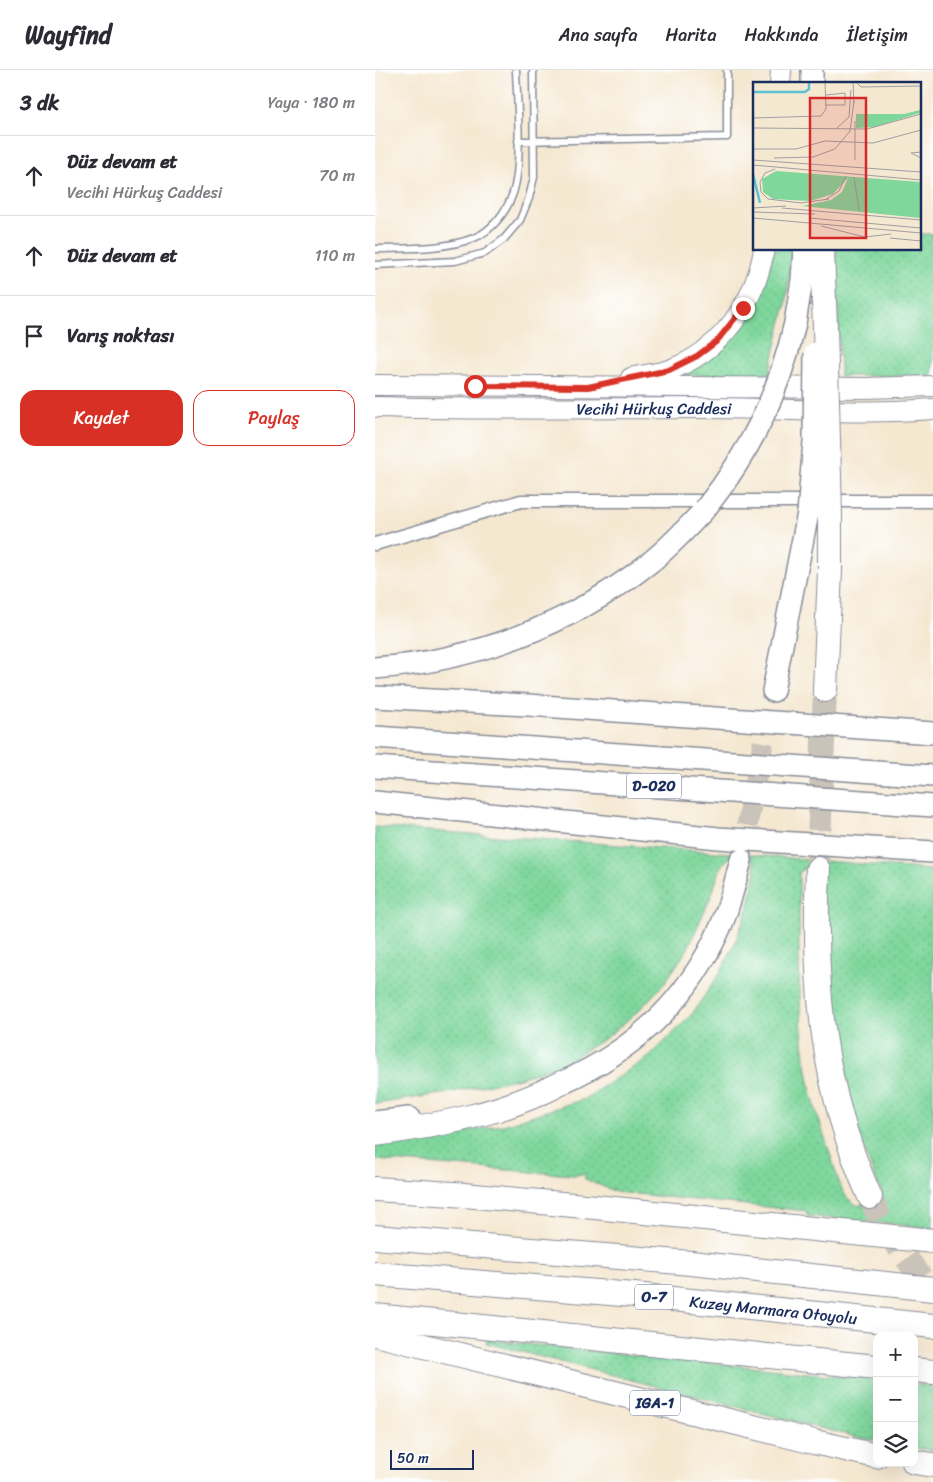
<!DOCTYPE html>
<html lang="tr">
<meta charset="utf-8">
<style>
body{margin:0;font-family:Sriracha,sans-serif;background:#f2f2f3;color:#2b2b33}
.controls{position:absolute;right:15px;bottom:15px;display:grid;overflow:hidden;border-radius:10px;box-shadow:0 5px 20px #0002}
.controls button{width:45px;height:45px;display:grid;place-items:center;padding:0;border:0;border-bottom:1px solid #e1e1e2;background:#fff;color:#2b2b33;font:25px sans-serif}
.scale{position:absolute;left:15px;bottom:12px;width:84px;box-sizing:border-box;padding-left:5px;border:2px solid #1b2f5e;border-top:0;font-size:14px;line-height:18px;white-space:nowrap;color:#1b2f5e;-webkit-text-stroke:4px #fff;paint-order:stroke}
.stop{position:absolute;width:15px;height:15px;margin:-11px;border:4px solid #d93025;border-radius:50%;background:#fff}
.stop.end{background:#d93025;border-color:#fff;box-shadow:0 1px 5px #0008}
.list{margin:0;padding:0;list-style:none}
h2{display:flex;justify-content:space-between;align-items:center;height:65px;margin:0;padding:0 20px;font-size:21px}
h2 small{font-size:16px;font-weight:400;color:#7c7c81}
.list li{display:grid;grid-template-columns:32px 1fr auto;gap:15px;align-items:center;box-sizing:border-box;height:80px;padding:0 20px;border-top:1px solid #e1e1e2}
.list b{display:block;font-size:19px;white-space:nowrap}
.list p{margin:0;font-size:16px;white-space:nowrap;color:#7c7c81}
.list em{font-size:16px;font-style:normal;color:#7c7c81}
.actions{display:flex;gap:10px;padding:15px 20px}
.actions a{flex:1;padding:11px 0;border:1px solid #d93025;border-radius:15px;text-align:center;font-size:18px;color:#d93025}
.actions .main{background:#d93025;color:#fff}
.icon{flex:none;width:28px;height:28px;fill:none;stroke:currentColor;stroke-width:2;stroke-linecap:round;stroke-linejoin:round}
.map{position:relative;flex:none;width:558px;height:1412px;overflow:hidden}
header{display:flex;align-items:center;gap:30px;box-sizing:border-box;height:70px;padding:0 25px;background:#fff;border-bottom:1px solid #e1e1e2}
header strong{font-size:24px}
nav{display:flex;gap:28px;margin-inline-start:auto;font-size:18px}
main{display:flex}
aside{flex:1;background:#fff}
.map>svg:first-child{display:block}
</style>
<header>
<strong>Wayfind</strong>
<nav><a>Ana sayfa</a><a>Harita</a><a>Hakkında</a><a>İletişim</a></nav>
</header>
<main>
<aside>
<h2>3 dk<small>Yaya · 180 m</small></h2>
<ul class="list">
<li><svg class="icon" aria-label="ahead" viewBox="0 0 24 24"><path d="M12 20V5M6 11l6-6 6 6"/></svg><div><b>Düz devam et</b><p>Vecihi Hürkuş Caddesi</p></div><em>70 m</em></li>
<li><svg class="icon" aria-label="ahead" viewBox="0 0 24 24"><path d="M12 20V5M6 11l6-6 6 6"/></svg><div><b>Düz devam et</b></div><em>110 m</em></li>
<li><svg class="icon" aria-label="arrive" viewBox="0 0 24 24"><path d="M6 21V4h12l-3 4 3 4H6"/></svg><div><b>Varış noktası</b></div></li>
</ul>
<div class="actions"><a class="main">Kaydet</a><a>Paylaş</a></div>
</aside>
<div class="map">
<svg width="558" height="1412" viewBox="0 0 558 1412">
<defs>
<pattern id="grass-dots" width="8" height="8" patternUnits="userSpaceOnUse" patternTransform="scale(1.25)"><rect width="8" height="8" fill="#7fd79c"/><path d="M2 2h.1M6 6h.1" fill="none" stroke="#6db989" stroke-width="1.8" stroke-linecap="round"/></pattern>
</defs>
<rect width="100%" height="100%" fill="#fff"/>
<filter id="ink" filterUnits="userSpaceOnUse"><feTurbulence type="fractalNoise" baseFrequency=".02" numOctaves="2"/><feDisplacementMap in="SourceGraphic" scale="10" xChannelSelector="R" yChannelSelector="G"/><feConvolveMatrix kernelMatrix="1 2 1 2 8 2 1 2 1" color-interpolation-filters="sRGB"/></filter>
<filter id="wash" filterUnits="userSpaceOnUse"><feTurbulence type="fractalNoise" baseFrequency=".0096" numOctaves="4" result="noise"/><feDisplacementMap in="SourceGraphic" scale="20" xChannelSelector="R" yChannelSelector="G"/><feGaussianBlur stdDeviation="1.12" result="paint"/><feColorMatrix in="noise" values="0 0 0 0 0 0 0 0 0 0 0 0 0 0 0 0 0 1.4 0 .05"/><feComposite in="paint" operator="in"/></filter>
<g filter="url(#wash)">
<rect width="100%" height="100%" fill="#f5e8d1"/>
<path fill="url(#grass-dots)" stroke="#4d837d" fill-rule="evenodd" d="M544,164H558V306H465L461,179H544Z
M395,179H417L411,234L394,304L304,305L329,290Z
M0,757L353,783L558,800V1158L432,1146V1141L241,1122L210,1109V1104L197,1105L0,1090V1076L128,1055L209,1029L274,987L317,944L345,903L359,875L374,836L381,801L377,789L354,788L346,796L337,824L313,878L289,914L261,943L231,968L189,993L145,1008L72,1023L0,1034ZM432,796C439,837 446,879 453,920C465,992 476,1056 507,1123L483,1136C479,1133 474,1130 471,1126C463,1115 459,1094 454,1080C445,1054 436,1027 432,1000C421,934 425,869 424,803Z
M112,1270L502,1310V1371L477,1366L111,1273Z
M539,1314L558,1316V1380L539,1378Z"/>
</g>
<g filter="url(#ink)">
<g fill="none" stroke-linecap="round" stroke-linejoin="round">
<path stroke="#c9c3ba" stroke-width="21" stroke-dasharray="21 11" stroke-linecap="butt" d="M366,787L398,621"/>
<path stroke="#c9c3ba" stroke-width="24" stroke-dasharray="24 12" stroke-linecap="butt" d="M443,796L450,620
M495,1127L508,1156L558,1224"/>
<defs>
<path id="service" d="M143,71L352,67V0
M0,179C33,178 67,180 99,168C117,161 132,141 138,123C148,94 142,32 141,0
M0,195L80,191L110,183L129,169L145,150L154,128L159,107L158,0"/>
<path id="minor" d="M0,474L146,431H558"/>
<g id="primary">
<path d="M405,14L406,0"/>
<path d="M256,308C268,305 282,304 294,300C345,282 381,232 389,179"/>
<path d="M0,315L490,318L558,316"/>
<path id="s1" d="M0,337C111,340 223,338 334,338C408,338 484,345 558,339"/>
</g>
<path id="trunk" d="M437,0V14
M420,253L427,210L429,179
M0,598C99,591 195,555 273,494C294,478 312,458 330,439
M398,621L433,443
M0,627L153,635L558,663
M0,667L558,706
M0,697L558,736
M0,732L343,768L558,782
M169,1020C251,988 310,937 346,856C355,835 360,812 366,790
M0,1052L34,1048"/>
<g id="motorway">
<path d="M447,179L450,257"/>
<path d="M450,620L455,500V444"/>
<path d="M443,799C438,916 447,1019 495,1127"/>
<path d="M0,1064C65,1055 128,1044 186,1013"/>
<path d="M0,1119L78,1124L220,1137L558,1171"/>
<path d="M0,1167L316,1193L558,1219"/>
<path id="s2" d="M0,1204L259,1225L558,1256"/>
<path d="M0,1246L502,1297"/>
<path d="M0,1264L439,1372L502,1386"/>
<path d="M539,1300L558,1302"/>
<path d="M539,1392L558,1395"/>
</g>
</defs>
<use href="#service" stroke="#888c98" stroke-width="9"/>
<use href="#minor" stroke="#888c98" stroke-width="15"/>
<use href="#primary" stroke="#888c98" stroke-width="22"/>
<use href="#trunk" stroke="#888c98" stroke-width="24"/>
<use href="#motorway" stroke="#888c98" stroke-width="26"/>
<use href="#service" stroke="#fff" stroke-width="6"/>
<use href="#minor" stroke="#fff" stroke-width="12"/>
<use href="#primary" stroke="#fff" stroke-width="20"/>
<use href="#trunk" stroke="#fff" stroke-width="21"/>
<use href="#motorway" stroke="#fff" stroke-width="24"/>
<defs>
<path id="trunk-bridge" d="M330,439C375,382 404,324 420,253
M433,443L439,372L440,283"/>
<path id="motorway-bridge" d="M450,257L455,444"/>
</defs>
<use href="#trunk-bridge" stroke="#888c98" stroke-width="24" stroke-linecap="butt"/>
<use href="#motorway-bridge" stroke="#888c98" stroke-width="26" stroke-linecap="butt"/>
<use href="#trunk-bridge" stroke="#fff" stroke-width="21"/>
<use href="#motorway-bridge" stroke="#fff" stroke-width="24"/>
</g>
</g>
<g fill="none" stroke-linecap="round" stroke-linejoin="round" filter="url(#ink)">
<path stroke="#d93025" stroke-width="6" d="M100,316L213,317L294,300L322,286L342,271L368,238"/>
</g>
<g text-anchor="middle" dominant-baseline="central" stroke-width="4" stroke-linejoin="round" paint-order="stroke">
<g fill="#fff" stroke="#5f6d8e" stroke-width="1">
<rect x="251.5" y="703.5" width="55" height="25" rx="4"/>
<rect x="260" y="1214.5" width="38" height="25" rx="4"/>
<rect x="255" y="1320.5" width="50" height="25" rx="4"/>
</g>
<g font-size="15" font-weight="bold" fill="#1b2f5e">
<text x="279" y="716">D-020</text>
<text x="279" y="1227">O-7</text>
<text x="280" y="1333">IGA-1</text>
</g>
<g font-size="16" fill="#1b2f5e" stroke="#fff">
<text stroke="none"><textPath href="#s1" startOffset="279">Vecihi Hürkuş Caddesi</textPath></text>
<text stroke="none"><textPath href="#s2" startOffset="400">Kuzey Marmara Otoyolu</textPath></text>
</g>
</g>
<g transform="translate(378 12)">
<rect width="168" height="168" fill="#f5e8d1"/>
<path d="M167,28V31L122,45L103,46V32H151ZM23,89L167,100V136L49,124L78,118L89,110L95,96L80,112L57,119L20,117L10,110L9,97Z" fill="#7fd79c"/>
<path fill="none" stroke="#59c3d5" stroke-width="2.5" d="M0,10H52L56,7V0M0,92L7,121"/>
<path fill="none" stroke="#9e9ea3" stroke-width="1" d="M100,0L101,21M103,0L108,5L168,4M72,23H92V11L73,13M0,36L68,34L73,27L72,0M102,39V78M0,46L114,47L168,32M84,46L96,35L98,8M0,67H43L72,59L120,61L168,48M168,70L158,71L168,76M21,76L60,75L82,67L97,49L101,19M0,78L168,90M0,83L168,98M22,87L12,91L7,100L8,110L15,117L48,121L76,117M101,95L106,128M72,118L86,109L93,94M0,126L33,124M29,126L168,138M0,130L62,132M0,136L168,151M56,136L168,146M68,144L112,155L138,152M137,156L168,159"/>
<path fill="#d62828" fill-opacity="0.15" stroke="#d62828" stroke-width="2.5" d="M57,16H113V156H57Z"/>
<rect width="168" height="168" fill="none" stroke="#1b2f5e" stroke-width="2.5"/>
</g>
</svg>
<div class="controls">
<button>+</button>
<button>−</button>
<button><svg class="icon" aria-label="layers" viewBox="0 0 24 24"><path d="M12 4l9 5-9 5-9-5zM3 14l9 5 9-5"/></svg></button>
</div>
<div class="scale">50 m</div>
<div class="stop" style="left:100px;top:316px"></div>
<div class="stop end" style="left:368px;top:238px"></div>
</div>
</main>
